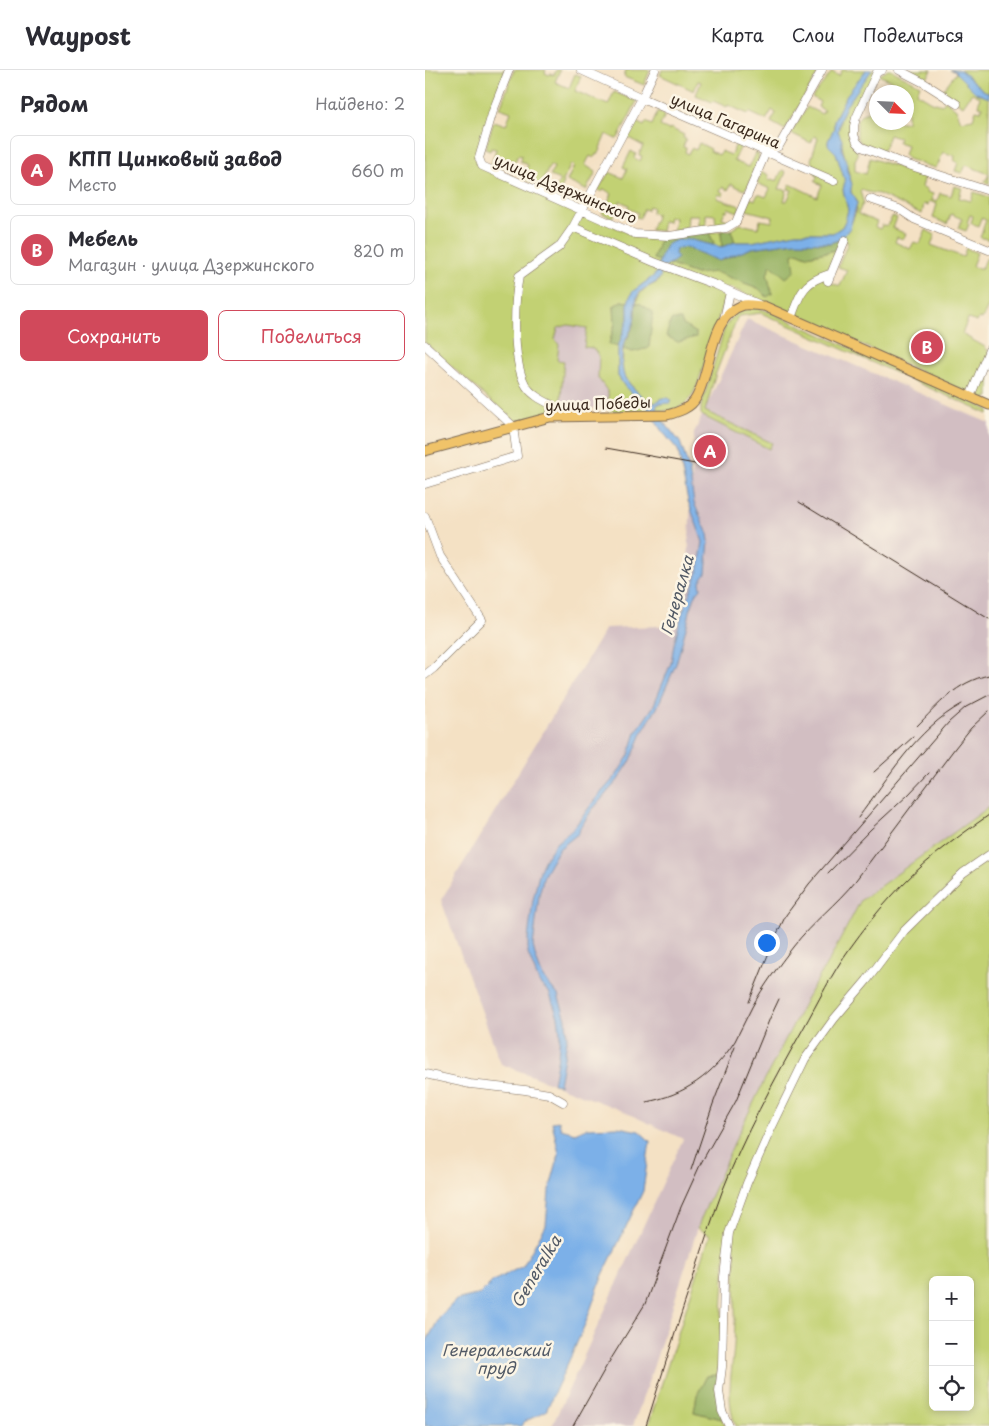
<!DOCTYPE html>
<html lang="ru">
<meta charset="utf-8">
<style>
body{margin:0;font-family:"Playpen Sans",sans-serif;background:#f2f2f3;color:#2b2b33}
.controls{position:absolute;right:15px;bottom:15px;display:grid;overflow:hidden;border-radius:8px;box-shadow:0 2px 8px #0003}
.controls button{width:45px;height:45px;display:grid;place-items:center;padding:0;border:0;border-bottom:1px solid #e1e1e2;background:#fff;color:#2b2b33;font:25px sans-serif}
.compass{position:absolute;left:444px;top:15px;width:45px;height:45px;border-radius:50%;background:#fff;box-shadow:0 2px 8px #0003;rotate:114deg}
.you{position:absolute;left:341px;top:872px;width:18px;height:18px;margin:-12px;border:4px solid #fff;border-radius:50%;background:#1a73e8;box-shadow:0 0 0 8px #1a73e833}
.badge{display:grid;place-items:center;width:32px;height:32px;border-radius:50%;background:#d1495b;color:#fff;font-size:16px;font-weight:700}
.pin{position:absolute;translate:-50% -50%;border:2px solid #fff;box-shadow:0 1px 5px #0006}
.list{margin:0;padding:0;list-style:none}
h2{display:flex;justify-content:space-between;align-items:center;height:65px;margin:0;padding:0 20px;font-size:21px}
h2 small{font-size:16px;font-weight:400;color:#7c7c81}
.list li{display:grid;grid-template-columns:32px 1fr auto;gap:15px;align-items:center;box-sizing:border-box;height:70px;margin:0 10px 10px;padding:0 10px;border:1px solid #e1e1e2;border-radius:8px}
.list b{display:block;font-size:19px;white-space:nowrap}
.list p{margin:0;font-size:16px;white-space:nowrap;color:#7c7c81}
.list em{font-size:16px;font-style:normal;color:#7c7c81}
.actions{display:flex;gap:10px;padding:15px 20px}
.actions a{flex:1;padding:11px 0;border:1px solid #d1495b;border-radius:8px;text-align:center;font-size:18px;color:#d1495b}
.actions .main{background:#d1495b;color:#fff}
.icon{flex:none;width:28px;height:28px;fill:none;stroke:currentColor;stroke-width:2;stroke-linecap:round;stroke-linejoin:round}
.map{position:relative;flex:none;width:564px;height:1356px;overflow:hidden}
header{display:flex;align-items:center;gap:30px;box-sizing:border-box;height:70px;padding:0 25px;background:#fff;border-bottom:1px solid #e1e1e2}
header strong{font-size:24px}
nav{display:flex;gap:28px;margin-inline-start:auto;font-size:18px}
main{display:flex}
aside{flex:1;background:#fff}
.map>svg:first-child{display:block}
</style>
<header>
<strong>Waypost</strong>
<nav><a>Карта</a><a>Слои</a><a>Поделиться</a></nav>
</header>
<main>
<aside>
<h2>Рядом<small>Найдено: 2</small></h2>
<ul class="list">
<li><span class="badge">A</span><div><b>КПП Цинковый завод</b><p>Место</p></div><em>660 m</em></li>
<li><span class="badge">B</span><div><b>Мебель</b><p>Магазин · улица Дзержинского</p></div><em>820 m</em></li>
</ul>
<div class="actions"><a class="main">Сохранить</a><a>Поделиться</a></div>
</aside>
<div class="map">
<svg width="564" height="1356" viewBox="0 0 564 1356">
<rect width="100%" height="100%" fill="#fcf5e5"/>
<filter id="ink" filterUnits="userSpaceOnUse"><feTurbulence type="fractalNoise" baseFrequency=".02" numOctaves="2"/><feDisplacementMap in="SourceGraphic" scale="10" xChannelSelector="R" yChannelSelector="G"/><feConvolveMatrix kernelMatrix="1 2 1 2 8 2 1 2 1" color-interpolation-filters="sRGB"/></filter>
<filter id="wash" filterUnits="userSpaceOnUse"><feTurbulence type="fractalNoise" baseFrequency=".0096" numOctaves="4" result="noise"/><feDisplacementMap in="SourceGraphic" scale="20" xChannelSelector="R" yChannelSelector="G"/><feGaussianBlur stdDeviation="1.12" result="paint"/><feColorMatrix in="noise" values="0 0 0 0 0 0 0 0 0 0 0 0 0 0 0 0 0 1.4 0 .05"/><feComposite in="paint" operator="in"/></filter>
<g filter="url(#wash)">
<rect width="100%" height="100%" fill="#f4e1c4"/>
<path fill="#d2bec2" d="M322,249L564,353V737L436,830L406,887L385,922L342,1005L309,1073L275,1151L228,1298L208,1356H127L258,1069L193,1039L76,994L16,830L181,558L260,555L269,363Z
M143,254L162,258L168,278L175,286L173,308L183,322L184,338L135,339L139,291L132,290L134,274L130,269L133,258Z"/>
<path fill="#c2d173" stroke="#7e7e48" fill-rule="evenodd" d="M0,0H80L53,94L210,166L236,167L235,191L230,205L207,222L203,232L196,231L189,236L190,254L184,274L193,277V306L200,317L222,337L224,341H184L183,322L173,308L174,286L168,278L159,277L162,258L143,255L133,258L130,269L134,274L132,290L139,291L135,339L126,344L98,350L92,351L84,347L0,273Z
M89,0H121L120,3L124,5L125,4L129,5L131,0H135L130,12L144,18L150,4L156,6L150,21L183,35L189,22L212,31L193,68L191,69L181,64L175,78L176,79L173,85L171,84L169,88L165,86L160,95L171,102L161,120L142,111L149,96L146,94L138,111L139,112L135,122L131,120L135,110L125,106L129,97L125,95L117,113L113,115L99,109L98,106L103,95L95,91L97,86L93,85L90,92L80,88L77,96L78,97L77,99L66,95L71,79L66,78L65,81L60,79L69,51L81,55L86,42L75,38Z
M201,0H225L219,15L199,7Z
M237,0H395L360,60L346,52L351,43L347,40L341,50L324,42L323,44L303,35L302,37L288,31L287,32L271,25L276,12L273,11L269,21L235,5Z
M417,0H441L421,26L409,50V58L403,71V75L411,83L420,111L418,120L423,140L420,151L417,157L408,163H371L327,172H310L306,160L315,154L333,158L335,150L347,152L348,147L321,140L325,128L330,130L333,124L341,127L345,119L332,113L337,102L344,105L343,110L345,111L346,109L352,111L357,100L361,102L354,119L362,120L359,131H362L367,120L363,119L365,114L392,127L397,115L390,112L392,107L386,90L393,68L389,66L386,73L366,63L382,37L397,44L399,40L393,37L395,32L387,27L407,2L414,6Z
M447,0H452L428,47L429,71L433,85L430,90V101L441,104L445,88L500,106L497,117L502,119V122L508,124L507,130L512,131L515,123L526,126L529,116L537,118L534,128L546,131L549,122L564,127V170L555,167L561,150L556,148L553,156L546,153L548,146L545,145L542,153L544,154L541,161L533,158L537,149L526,144L522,154L508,148L512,134L504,131L503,135L499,134L497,144L454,124L442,122L437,119L435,121L439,134L437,135L433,144L452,152L450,157L455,159L457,155L462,156L467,146L472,148L468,158L481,164L478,169L472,167L470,172L485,179L489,172L495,174L501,160L510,165L506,175L538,187L541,178L552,183L547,196L556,200L562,187L564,188V235L557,249L554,248L552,252L543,249L537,264L560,277L564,282V327H562L561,330L546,324L348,235L303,217L273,313C265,333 256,341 233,341L231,337L233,334H237C233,333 229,333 225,332C217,327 201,312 198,303C197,295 198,287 198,279L208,282L216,234L211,233C215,219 222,218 233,212L236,202L243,194L271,204L290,201L347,224L342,204L346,195L372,182L382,186L411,180L399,210L415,216L422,200L413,197L423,172L416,169C424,159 432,145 432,133C431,128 428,126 426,122C425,118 427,115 426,111C421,94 418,77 413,61L415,56V50L420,36Z
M463,0H466L495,15L492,23L507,32L517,35L520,30L531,39L536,51L548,49L551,40L556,41L557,37L553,36L555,27L547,23L538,36L517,21L531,3L551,23L564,28V114L560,112L564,104L541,95L537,103L530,101L533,93L529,90L530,86L518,82L513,95L510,98L483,89L479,85L482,75L473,72L474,68L464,65L459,79L456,81L436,73L432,67V50L437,44L443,42L445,35L451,37L452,52H482V34L483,31L482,30V22H468L470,17L474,18L475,14L455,6V5Z
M481,0H507L501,10Z
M535,0H564V23L558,20Z
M233,41L240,45L235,56L244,60L245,58L259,65L258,68L261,69L258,77L261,78L260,82L263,84L266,78L271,80L274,73L286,79L285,81L294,85L296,81L306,85L311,74L316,76L309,91L324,97L330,83L333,84L334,88L324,115L319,120L306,114L303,120L297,117L295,121L299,123L298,126L293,124L292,128L315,136L313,142L303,138L302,141H300L297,148L305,151L300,155L291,156L290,145L281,144V157L274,158V145H263L262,159L248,162L250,148L244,147L243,152L238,151L236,161L225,160L232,145L226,142L228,138L224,136L222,140L219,139L215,148L211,147L213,143L203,138L204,135L195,131L187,148L177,143L187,124L179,119L177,122L173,120L184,102L198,108L202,99L198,97L206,81L211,84L209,88L215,91L217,86L214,85L218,76L202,67L211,52L219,56L221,52L227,55Z
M296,161L297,177L287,175L289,173L284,163Z
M324,238H333L345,242L564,340L563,344L336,243L314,246L312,248L291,303L280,341L347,373L344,379L278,346L276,344V337L300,257L309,245L315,241Z
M564,737V1356H311C300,1331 307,1302 309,1276C311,1243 310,1211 310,1179L301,1172L294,1296L292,1305L282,1306L272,1325L269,1342L297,1349L301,1356H223L285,1165L273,1158L275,1151L309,1073L342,1005L385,922L406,887L436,830ZM508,1210H545V1337H508Z"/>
<path fill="#99b365" stroke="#6a6e42" d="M306,160L310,172L297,177L296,161Z
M284,163L289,173L287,175L263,169L235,191L228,189L236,167Z
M416,169L411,180L382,186L372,182L368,184L370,201L361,208L346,195L342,204L347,224L342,227L333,218L290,202L271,204L243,194L248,192L250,179L261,177L294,191L327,178L370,172L405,173Z
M196,231L203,232V249L193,277L184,274L190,254L189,236Z
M211,233L216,234L228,242L224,278L208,282L198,279C199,272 203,269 205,263C210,254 210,243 211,233Z
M246,250H256L258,255L271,263V267L253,272L241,266Z
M292,1305L297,1349L269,1342L272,1325L282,1306Z"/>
<path fill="#7bb0e8" stroke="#5b6d83" d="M441,0H447L421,36L415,50L413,61L417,70V80L422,92V100L427,114L426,119V123L430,127L432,133L425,158L416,169L405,173L370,172L327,178L294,191L261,177L251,179L250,184L253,188L248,192L243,194L236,201C237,216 219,214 213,225C209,233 211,244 209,252C207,260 202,266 199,273C196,280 196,301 200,308C206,317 219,330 230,333L237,328H243L246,330L245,333L233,334L231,337L239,352L255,372L264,398L269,433L283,464L284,471L281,503L275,511L276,518L271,524L265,541L263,551L251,594L232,638L218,661L206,690L193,710L167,740L155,758L154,763L134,779L119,805L114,825L108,876L111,889L118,907L133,925L141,949L142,971L134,1015L128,1014L133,986L135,963L133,947L124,922L115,914L103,884V868L108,830L115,800L119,791L131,773L148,759L172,727L191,706L204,685L211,662L228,637L246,593L249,574L257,543L273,502L278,472L263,431L253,380L236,360L222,337L200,317L193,306V277L203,249V232L207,222L230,205L237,183L242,174L252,170L263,169L287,175L297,177L310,172H327L371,163H408L417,157L420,151L423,140L418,120L420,111L411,83L403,75V71L409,58V50L421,26Z
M525,0H535L558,20L564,23V28L551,23L529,1Z
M134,1051L136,1059L150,1063L161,1058L193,1057L214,1061L225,1071L218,1121L177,1207L161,1252L147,1284L121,1341L99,1352L96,1356H0V1274L15,1247L31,1230L55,1224L68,1211L98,1196L121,1155L124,1121L134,1084L127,1052Z"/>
</g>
<g filter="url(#ink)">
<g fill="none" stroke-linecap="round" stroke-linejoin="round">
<defs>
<path id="minor" d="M84,0L68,41L54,88L57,96L210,164L244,166L301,158L311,152L341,82L354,76L397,0
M156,0L217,28L409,111
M457,0L452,2L431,48L429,56V65L432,72L437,77L477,93L564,121
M474,0L499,13L532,34
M445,129L474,139L489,149L564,180
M148,157L229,192L291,215L333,234
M403,211L420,170
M366,248C372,233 375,218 390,210C396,207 400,205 406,204
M299,249L305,222
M0,275L88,356L92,386L0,414
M545,327L564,280
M125,347L127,335C117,330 105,324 100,314C87,289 89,233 94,206L134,177L148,157L217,28L230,0
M0,446L15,486L57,550L9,598L0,605
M0,1004L45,1014L100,1020L124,1024L138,1032
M304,1356L297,1341L294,1321L297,1297L299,1207L304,1163L322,1113L344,1063L380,989L409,949L442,910L479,861L538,803L564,785"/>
<path id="major" d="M0,381L125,347L242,345C253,342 266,338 271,328C287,301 284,244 319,235C325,234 333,236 339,236L564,335"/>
</defs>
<use href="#minor" stroke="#7c6a58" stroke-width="9"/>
<use href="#major" stroke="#7c6a58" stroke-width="11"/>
<use href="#minor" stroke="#fff" stroke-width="8"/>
<use href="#major" stroke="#f0c369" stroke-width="9"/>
<path stroke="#3b2a1e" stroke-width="1" d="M181,378L287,397
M374,432L564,549
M491,657C514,634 531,612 564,605
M449,702L488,667
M433,748C464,707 491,659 537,634
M403,803L446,759L483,725L504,703
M324,932L349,870L361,845L384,814L524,652L541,637L564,625
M221,1032C260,1025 288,1005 310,971C316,960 321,948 327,937C338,917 354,895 368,877C387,852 412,834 431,810L530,678L546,658L564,641
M266,1100L288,1034L310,977
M148,1356L181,1297L220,1234L256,1137L276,1093L311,1031L345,948L354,929
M221,1356C237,1305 252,1255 269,1205C278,1177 287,1149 297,1122C319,1066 348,1012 378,959C393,932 407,903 425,878C438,860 451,843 466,827C494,795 528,770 564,745"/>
</g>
</g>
<g text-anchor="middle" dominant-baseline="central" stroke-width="5" stroke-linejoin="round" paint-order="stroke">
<g font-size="15" fill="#3b2a1e" stroke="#fcf5e5">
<text transform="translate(301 50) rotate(23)">улица Гагарина</text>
<text transform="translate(141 118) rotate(23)">улица Дзержинского</text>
<text transform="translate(173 333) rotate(-2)">улица Победы</text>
</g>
<g font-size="16" font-style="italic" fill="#515965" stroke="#fcf5e5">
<text transform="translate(251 525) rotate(-74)">Генералка</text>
<text transform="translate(110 1201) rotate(-59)">Generalka</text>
<text x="71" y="1279">Генеральский<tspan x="71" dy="18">пруд</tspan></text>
</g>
</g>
</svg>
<div class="controls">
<button>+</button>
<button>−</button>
<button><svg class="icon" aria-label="locate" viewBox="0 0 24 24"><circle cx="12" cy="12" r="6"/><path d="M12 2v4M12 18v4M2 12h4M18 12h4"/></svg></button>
</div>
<svg class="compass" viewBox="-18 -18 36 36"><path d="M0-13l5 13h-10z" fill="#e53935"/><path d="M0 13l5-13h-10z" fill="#7c7c81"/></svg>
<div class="you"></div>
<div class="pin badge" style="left:285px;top:381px">A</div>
<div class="pin badge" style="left:502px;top:277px">B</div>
</div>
</main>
